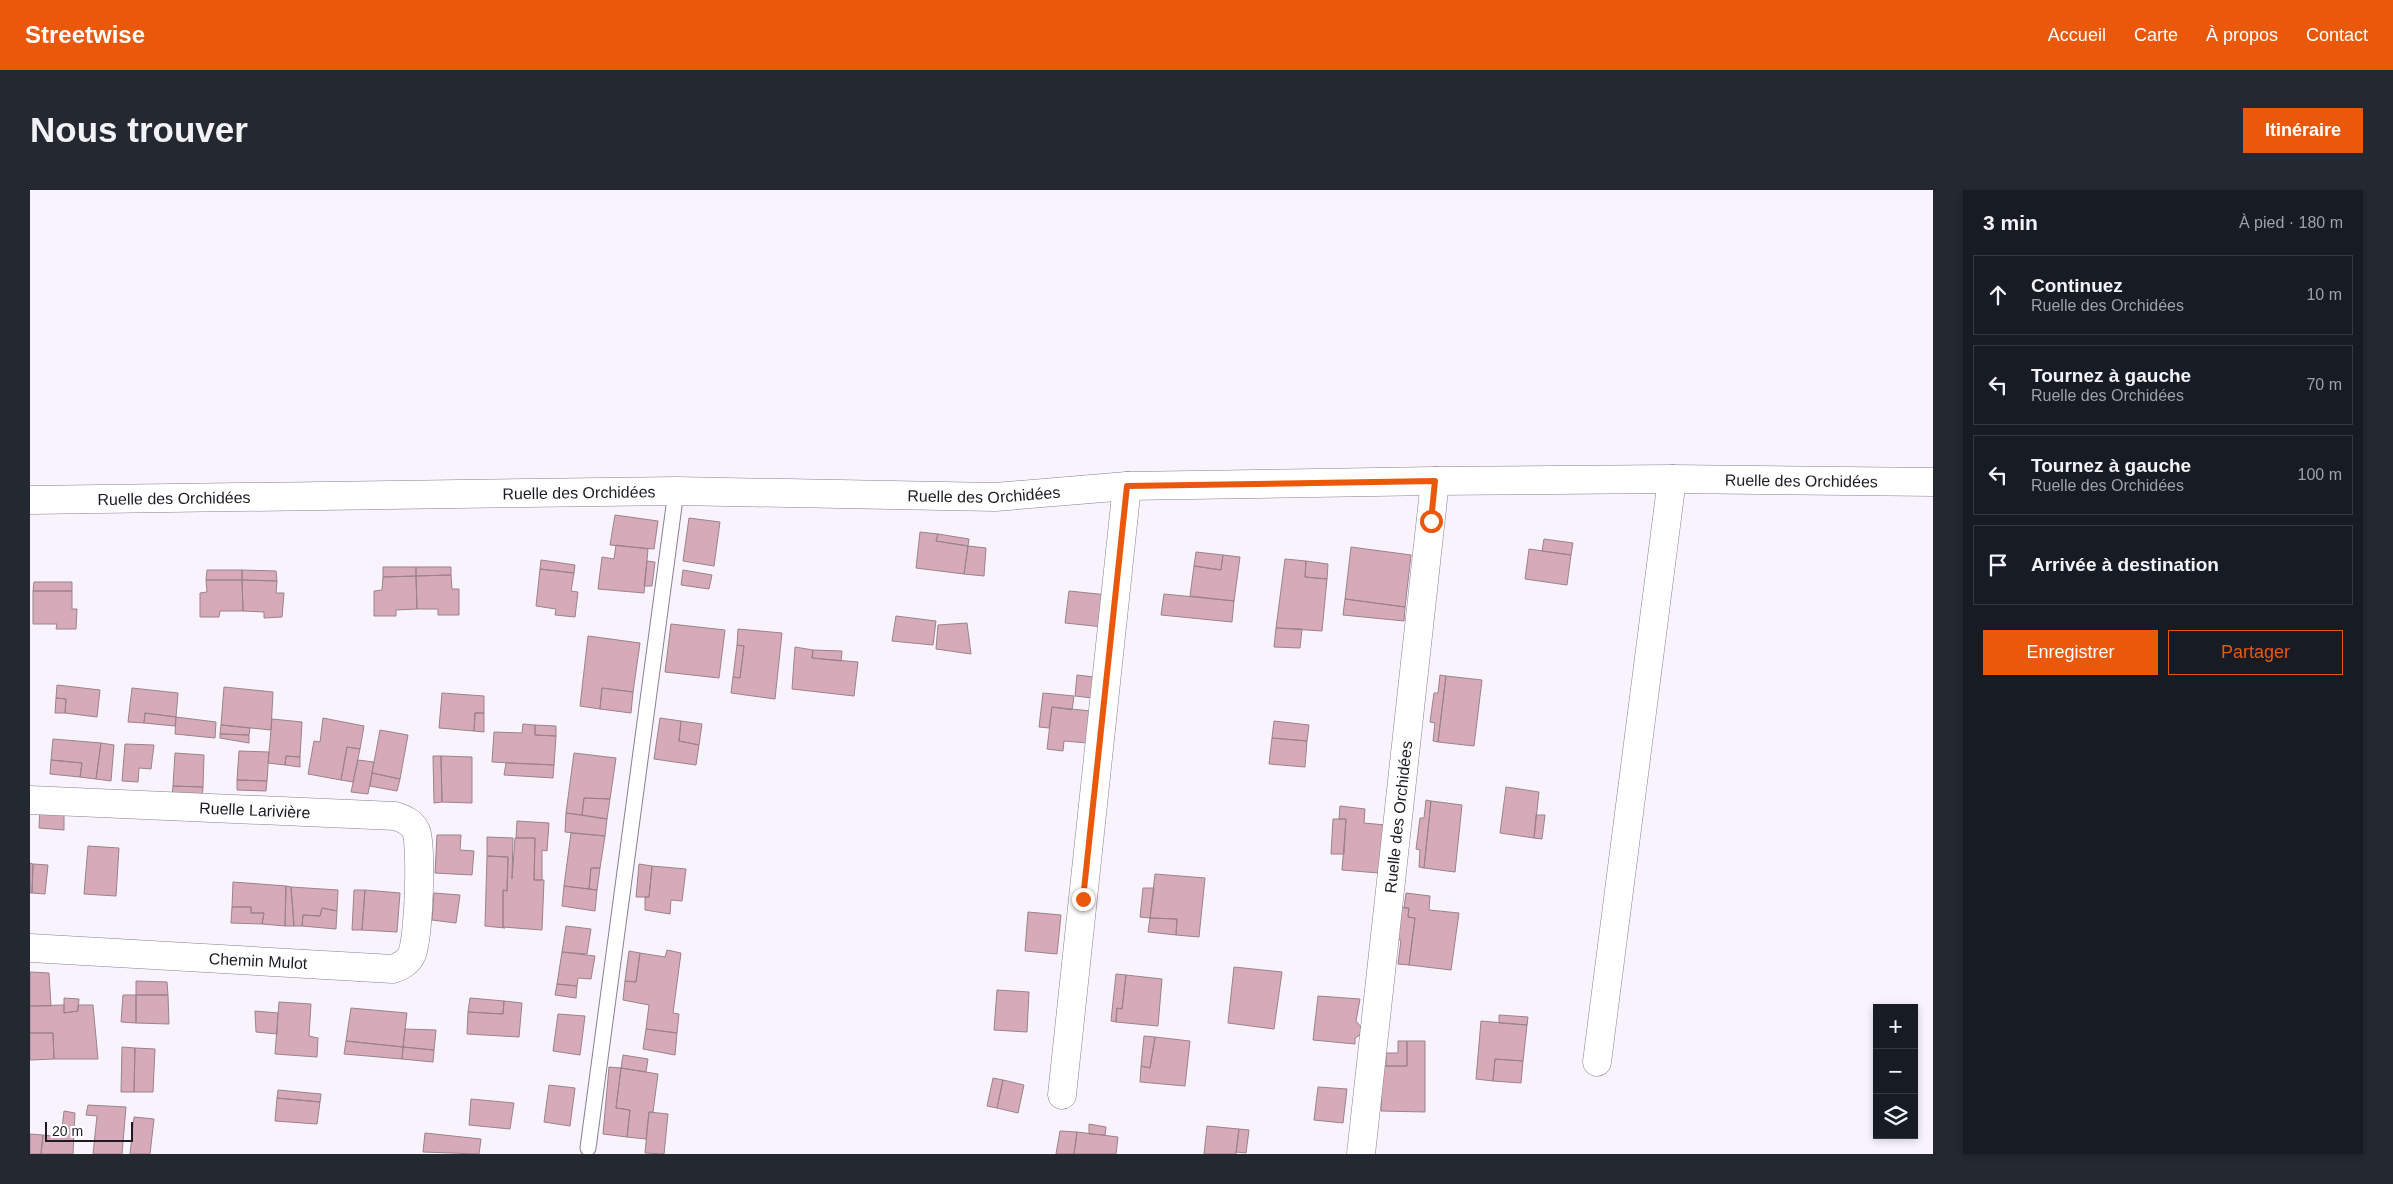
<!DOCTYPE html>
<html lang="fr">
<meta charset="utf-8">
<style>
body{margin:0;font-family:Helvetica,sans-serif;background:#242831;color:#f1f3f6}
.controls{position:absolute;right:15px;bottom:15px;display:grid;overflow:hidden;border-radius:0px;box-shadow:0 2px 8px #0003}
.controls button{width:45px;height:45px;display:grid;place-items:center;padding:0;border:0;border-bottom:1px solid #363941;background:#171b24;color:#f1f3f6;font:25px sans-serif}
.scale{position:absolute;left:15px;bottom:12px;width:88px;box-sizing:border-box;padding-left:5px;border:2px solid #1f1b23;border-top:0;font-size:14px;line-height:18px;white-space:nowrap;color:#1f1b23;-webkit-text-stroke:4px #fff;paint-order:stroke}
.stop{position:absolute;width:15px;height:15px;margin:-11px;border:4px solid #ea580c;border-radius:50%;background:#fff}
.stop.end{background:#ea580c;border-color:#fff;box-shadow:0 1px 5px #0008}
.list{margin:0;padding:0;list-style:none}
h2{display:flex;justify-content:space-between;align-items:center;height:65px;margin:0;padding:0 20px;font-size:21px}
h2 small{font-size:16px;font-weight:400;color:#9ea1a6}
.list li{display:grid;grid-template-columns:32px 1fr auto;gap:15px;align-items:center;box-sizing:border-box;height:80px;margin:0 10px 10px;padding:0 10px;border:1px solid #363941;border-radius:0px}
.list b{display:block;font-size:19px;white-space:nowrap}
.list p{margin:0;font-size:16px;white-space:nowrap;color:#9ea1a6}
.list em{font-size:16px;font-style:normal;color:#9ea1a6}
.actions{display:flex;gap:10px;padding:15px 20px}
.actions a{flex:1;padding:11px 0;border:1px solid #ea580c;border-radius:0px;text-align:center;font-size:18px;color:#ea580c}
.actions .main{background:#ea580c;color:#fff}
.icon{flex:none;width:28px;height:28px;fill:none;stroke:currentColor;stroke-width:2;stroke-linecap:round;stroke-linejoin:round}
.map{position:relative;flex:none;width:1903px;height:964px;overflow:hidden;border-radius:0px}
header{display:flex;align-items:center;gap:30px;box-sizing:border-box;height:70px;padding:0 25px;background:#ea580c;color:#fff}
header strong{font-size:24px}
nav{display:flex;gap:28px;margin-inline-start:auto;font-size:18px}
.intro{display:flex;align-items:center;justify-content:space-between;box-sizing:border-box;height:120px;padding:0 30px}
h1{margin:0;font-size:35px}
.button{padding:12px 22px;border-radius:0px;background:#ea580c;color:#fff;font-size:18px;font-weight:700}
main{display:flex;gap:30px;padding:0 30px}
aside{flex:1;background:#171b24;border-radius:0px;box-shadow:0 2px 8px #0003}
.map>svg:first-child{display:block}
</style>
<header>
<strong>Streetwise</strong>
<nav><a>Accueil</a><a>Carte</a><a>À propos</a><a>Contact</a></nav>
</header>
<div class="intro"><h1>Nous trouver</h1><a class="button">Itinéraire</a></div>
<main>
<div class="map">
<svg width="1903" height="964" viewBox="0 0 1903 964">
<rect width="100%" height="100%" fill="#f8f3fd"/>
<path fill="#d7aab9" stroke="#9b828a" d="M585,325L628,331L624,359L580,355Z
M659,328L690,332L684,376L653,371Z
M890,342L908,344L906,351L938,356L934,384L886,378Z
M908,344L939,349L938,356L906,351Z
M1514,349L1543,353L1541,365L1512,361Z
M586,355L618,359L614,403L568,399L572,367L584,369Z
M938,356L956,358L954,386L934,384Z
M1321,357L1381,365L1375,417L1315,409Z
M1499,359L1541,365L1537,395L1495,389Z
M1166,362L1193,365L1191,380L1164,376Z
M1193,365L1210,367L1204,411L1160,406L1164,376L1191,380Z
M1255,369L1276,371L1275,387L1297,389L1292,441L1246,438Z
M511,370L545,375L544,383L510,379Z
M617,371L625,372L622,396H614Z
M1276,371L1298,374L1297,389L1275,387Z
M353,377H386V386L353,387Z
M386,377H421V385L386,386Z
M510,379L544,383L541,401L548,402L545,427L525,425L526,419L506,416Z
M177,380H212V390H176Z
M212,380L246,381L247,391L212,390Z
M653,380L682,385L679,399L651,395Z
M421,385L422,399H429V425H408V419H387L386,386Z
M386,386L387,419L366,420V426H344V401L352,400L353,387Z
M176,390H212L213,421H190L189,427H170V403L177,402Z
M212,390L247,391L246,403H254L252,427L234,428V422L213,421Z
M4,392H42V401H3Z
M3,401H42V419H47L46,439H26L27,434H3Z
M1039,401L1078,405L1074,437L1035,433Z
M1134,404L1204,411L1202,432L1131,425Z
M1315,409L1375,417L1374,431L1313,425Z
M866,426L906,431L903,455L862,451Z
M937,433L941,464L906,459L908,435Z
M641,434L695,440L689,488L635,482Z
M1246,438L1272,439L1270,458L1244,457Z
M708,439L752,443L745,509L701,503L703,487L710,488L714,456L707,455Z
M558,446L610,453L603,502L572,498L570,519L550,516Z
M707,455L714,456L710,488L703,487Z
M765,457L783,460L782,468L828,472L824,506L762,499Z
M783,460L812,461L811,471L782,468Z
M1047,485L1064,487L1062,508L1045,506Z
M1410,485L1416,486L1408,552L1403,551L1405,533L1400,532L1404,503H1408Z
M1416,486L1452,490L1444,556L1408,552Z
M27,495L70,500L67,527L35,523L36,509L26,508Z
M194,497L243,502L241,540L191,535Z
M102,498L148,503L146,527L115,523L114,533L98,532Z
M572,498L603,502L601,523L570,519Z
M412,503L454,506V523H445L444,541L409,538Z
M1013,503L1044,506L1042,520L1022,517L1019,538L1009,537Z
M26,508L36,509L35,523H25Z
M1022,517L1061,521L1057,553L1034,551L1033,561L1017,559Z
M115,523L146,527L145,536L114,533Z
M445,523H454V542L444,541Z
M146,527L186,532L185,548L145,544Z
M293,528L334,536L330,559L317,557L311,590L278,584L284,551L290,552Z
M630,528L651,531L649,551L669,555L666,575L624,569Z
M242,529L272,532L270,567L256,566L255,575L238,573Z
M651,531L672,534L669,555L649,551Z
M1244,531L1279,535L1277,551L1242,548Z
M493,534L505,535V545L526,546L524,575L462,572L464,542L492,543Z
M191,535L220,538L219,545L190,544Z
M505,535L526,536V546L505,545Z
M350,540L378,545L370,589L342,583Z
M190,544L219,545V553L190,548Z
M1242,548L1277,551L1275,577L1239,574Z
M23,549L71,553L66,589L50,587L52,573L21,570Z
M71,553L84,555L81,591L66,589Z
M95,554L124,555L121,579L109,578L108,592L92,591Z
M317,557L330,559L323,592L311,590Z
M209,561L239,562L237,591L207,590Z
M145,563L174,565L173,597L143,596Z
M544,563L586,568L580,609L554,608L552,625L536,623Z
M256,566L270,567V577L255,575Z
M403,566H411L412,612L404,613Z
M411,566L442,567V613L412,612Z
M21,570L52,573L50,587L20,584Z
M328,570L344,572L338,604L321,602Z
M476,573L524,575L523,588L474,585Z
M342,583L370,589L367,601L340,596Z
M207,590L237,591L236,601L207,600Z
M143,596L173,597L172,608L142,607Z
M1476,597L1509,602L1504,648L1470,643Z
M554,608L580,609L577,629L552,625Z
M1396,610L1401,611L1394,678L1389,677L1390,660L1386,659L1390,628H1394Z
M1401,611L1432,615L1425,682L1394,678Z
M1310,616L1335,619L1334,633L1366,636L1361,684L1312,680L1316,629H1309Z
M10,618L34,620V640L9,638Z
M536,623L577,629L575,646L535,642Z
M1506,625H1515L1512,649L1504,648Z
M1303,629H1316L1314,664H1301Z
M487,631L519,633L517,661L512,660V690H504L505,648H486Z
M541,643L575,646L570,678H561L559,699L534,696Z
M407,645H431L430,660L444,661L442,685L405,683Z
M457,647L483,648L482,689L485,648H505L504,690H514L512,740L473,737V700L477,701L478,667L457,666Z
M58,656L89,658L86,706L54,704Z
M457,666L478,667L477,701L473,700V737L475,738L455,736Z
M0,673L3,674L2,703H0Z
M3,674L18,675L15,704L2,703Z
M609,674L622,676L619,707H606Z
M622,676L656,679L652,711L641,710L640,724L615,720V707H619Z
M561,678H570L567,700L559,699Z
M1125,684L1175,688L1169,747L1146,745L1147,729L1120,728Z
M203,692L256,696L255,736L232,734L234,723H221V717H202Z
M256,696L261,697L264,736H255Z
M534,696L567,700L565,721L532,716Z
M261,697L308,700L307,721L292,718L290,726L273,725L272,736H264Z
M1113,698H1124L1120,728L1110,727Z
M324,700H335L332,740H322Z
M335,700L370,703L367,742L332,740Z
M404,703L430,705L426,733L402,730Z
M1376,703L1400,706L1399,720L1429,723L1421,780L1379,775L1385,728L1378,727L1379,718H1374Z
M202,717H221V723H234L232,734L201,733Z
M1370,717L1379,718L1378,727L1385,728L1379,775L1368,774L1371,750H1366Z
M292,718L307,721L306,739L272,736L273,725L290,726Z
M998,722L1031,725L1027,764L995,761Z
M1120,728L1147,729L1146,745L1118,742Z
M536,736L561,739L557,764L532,762Z
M637,760L651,763L643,823L649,824L647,843L616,839L619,815L593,810L595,791L606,792L610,763L635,767Z
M599,761L610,763L606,792L595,791Z
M532,762L565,766L561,789L548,788L547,796L527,794Z
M1204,777L1252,782L1244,839L1198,833Z
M0,782L19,783L21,816H0Z
M1086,784L1096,785L1092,819L1087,818L1086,832L1081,831Z
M1096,785L1132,789L1128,836L1086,832L1087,818L1092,819Z
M106,791L137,792L138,805H106Z
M527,794L547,796L546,808L525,805Z
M967,800L999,802L997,842L964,840Z
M93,805H106V833L91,832Z
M106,805H138L139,834L106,833Z
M1288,806L1330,809L1326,831L1335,842L1325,848V854L1283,850Z
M34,808L49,809L48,821L34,823Z
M440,808L474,811L473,824L438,822Z
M474,811L492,813L489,847L437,844L438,822L473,824Z
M249,812L281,814L279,846L288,848L287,867L245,864Z
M34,815V823L48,821V815H63L68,869H24L23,843H0V816Z
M321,818L377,823L373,857L316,851Z
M225,821L248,823L247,844L226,842Z
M528,824L555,826L550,865L523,861Z
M1469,825L1498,827L1497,835L1469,833Z
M1451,831L1497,835L1493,871L1465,869L1463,891L1446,889Z
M375,839L406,840L404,860L373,857Z
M616,839L647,843L645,865L613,859Z
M0,843H23L24,869L0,870Z
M1114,846L1125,847L1120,878L1111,876Z
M1125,847L1160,851L1155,896L1110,892L1111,876L1120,878Z
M316,851L373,857L372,869L314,864Z
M1368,851H1377V876H1356V863H1368Z
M1377,851H1395V922L1351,921L1352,876H1377Z
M92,857L105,858L104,902H91Z
M373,857L404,860L403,872L372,869Z
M105,858L125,859L123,902H104Z
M593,865L618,869L616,882L591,878Z
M1465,869L1493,871L1491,893L1463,891Z
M579,877L591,878L586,918L600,920L597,947L573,944Z
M591,878L628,884L623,922H619L616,949L597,947L600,920L586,918Z
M963,888L973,890L967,918L957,916Z
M973,890L994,895L988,923L967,918Z
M519,895L545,898L540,936L514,932Z
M1288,897L1317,899L1313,933L1284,930Z
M248,900L291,904L290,912L247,908Z
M247,908L290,912L287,934L245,931Z
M441,909L484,913L480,939L439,935Z
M58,915L96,917L92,964H63L67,926L56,925Z
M34,921L45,923L43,964H11L13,945L31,947Z
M619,922L638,924L634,964L615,963Z
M104,927L124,929L120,964H100Z
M1059,934L1076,937L1075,945L1059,944Z
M1177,936L1209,939L1206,964H1174Z
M1209,939L1219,940L1216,963L1206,962Z
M1030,941L1047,942L1044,964H1026Z
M1047,942L1088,947L1086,964H1044Z
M395,943L451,949L449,964L393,962Z
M0,944L13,945L11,964H0Z"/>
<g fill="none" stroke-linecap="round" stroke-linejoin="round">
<defs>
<path id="lane" d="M558,958L646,301"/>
<g id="street">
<path id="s1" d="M0,310L646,301L965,307L1097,296L1405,291L1642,289L1903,292"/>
<path id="s2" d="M0,610L365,626C374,629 382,632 386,641C392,656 389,752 381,766C377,773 371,776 363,779L0,758"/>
<path d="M1567,872L1642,289"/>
<path d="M1032,905L1097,296"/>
<path id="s3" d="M1331,964L1405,291"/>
</g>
</defs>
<use href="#lane" stroke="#897f94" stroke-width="17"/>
<use href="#street" stroke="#897f94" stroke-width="29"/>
<use href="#lane" stroke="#fff" stroke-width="15"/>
<use href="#street" stroke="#fff" stroke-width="28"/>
</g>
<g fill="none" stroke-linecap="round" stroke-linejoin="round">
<path stroke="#ea580c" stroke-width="6" d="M1053,709L1097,296L1405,291L1401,331"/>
</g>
<g text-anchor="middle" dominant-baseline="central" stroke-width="4" stroke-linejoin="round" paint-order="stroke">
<g font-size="16" fill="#1f1b23" stroke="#fff">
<text stroke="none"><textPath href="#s1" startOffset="1772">Ruelle des Orchidées</textPath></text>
<text stroke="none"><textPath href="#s1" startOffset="549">Ruelle des Orchidées</textPath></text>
<text stroke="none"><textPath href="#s1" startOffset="954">Ruelle des Orchidées</textPath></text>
<text stroke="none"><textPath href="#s1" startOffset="144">Ruelle des Orchidées</textPath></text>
<text stroke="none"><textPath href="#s2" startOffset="225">Ruelle Larivière</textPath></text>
<text stroke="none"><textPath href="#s3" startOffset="339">Ruelle des Orchidées</textPath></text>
<text transform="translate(228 771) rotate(3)">Chemin Mulot</text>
</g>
</g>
</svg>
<div class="controls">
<button>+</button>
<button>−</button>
<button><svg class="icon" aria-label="layers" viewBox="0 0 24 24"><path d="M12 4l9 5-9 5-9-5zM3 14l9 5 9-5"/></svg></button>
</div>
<div class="scale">20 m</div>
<div class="stop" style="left:1401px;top:331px"></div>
<div class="stop end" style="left:1053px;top:709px"></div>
</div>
<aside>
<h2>3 min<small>À pied · 180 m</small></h2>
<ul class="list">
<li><svg class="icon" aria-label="ahead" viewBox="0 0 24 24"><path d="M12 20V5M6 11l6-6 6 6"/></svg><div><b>Continuez</b><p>Ruelle des Orchidées</p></div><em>10 m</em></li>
<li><svg class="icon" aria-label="left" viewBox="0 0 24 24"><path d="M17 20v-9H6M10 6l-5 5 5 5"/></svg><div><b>Tournez à gauche</b><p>Ruelle des Orchidées</p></div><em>70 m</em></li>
<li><svg class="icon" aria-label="left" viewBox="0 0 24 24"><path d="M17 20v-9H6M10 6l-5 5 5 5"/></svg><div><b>Tournez à gauche</b><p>Ruelle des Orchidées</p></div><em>100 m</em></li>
<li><svg class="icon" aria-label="arrive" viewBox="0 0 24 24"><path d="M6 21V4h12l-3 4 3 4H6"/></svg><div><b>Arrivée à destination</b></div></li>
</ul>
<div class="actions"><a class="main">Enregistrer</a><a>Partager</a></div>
</aside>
</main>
